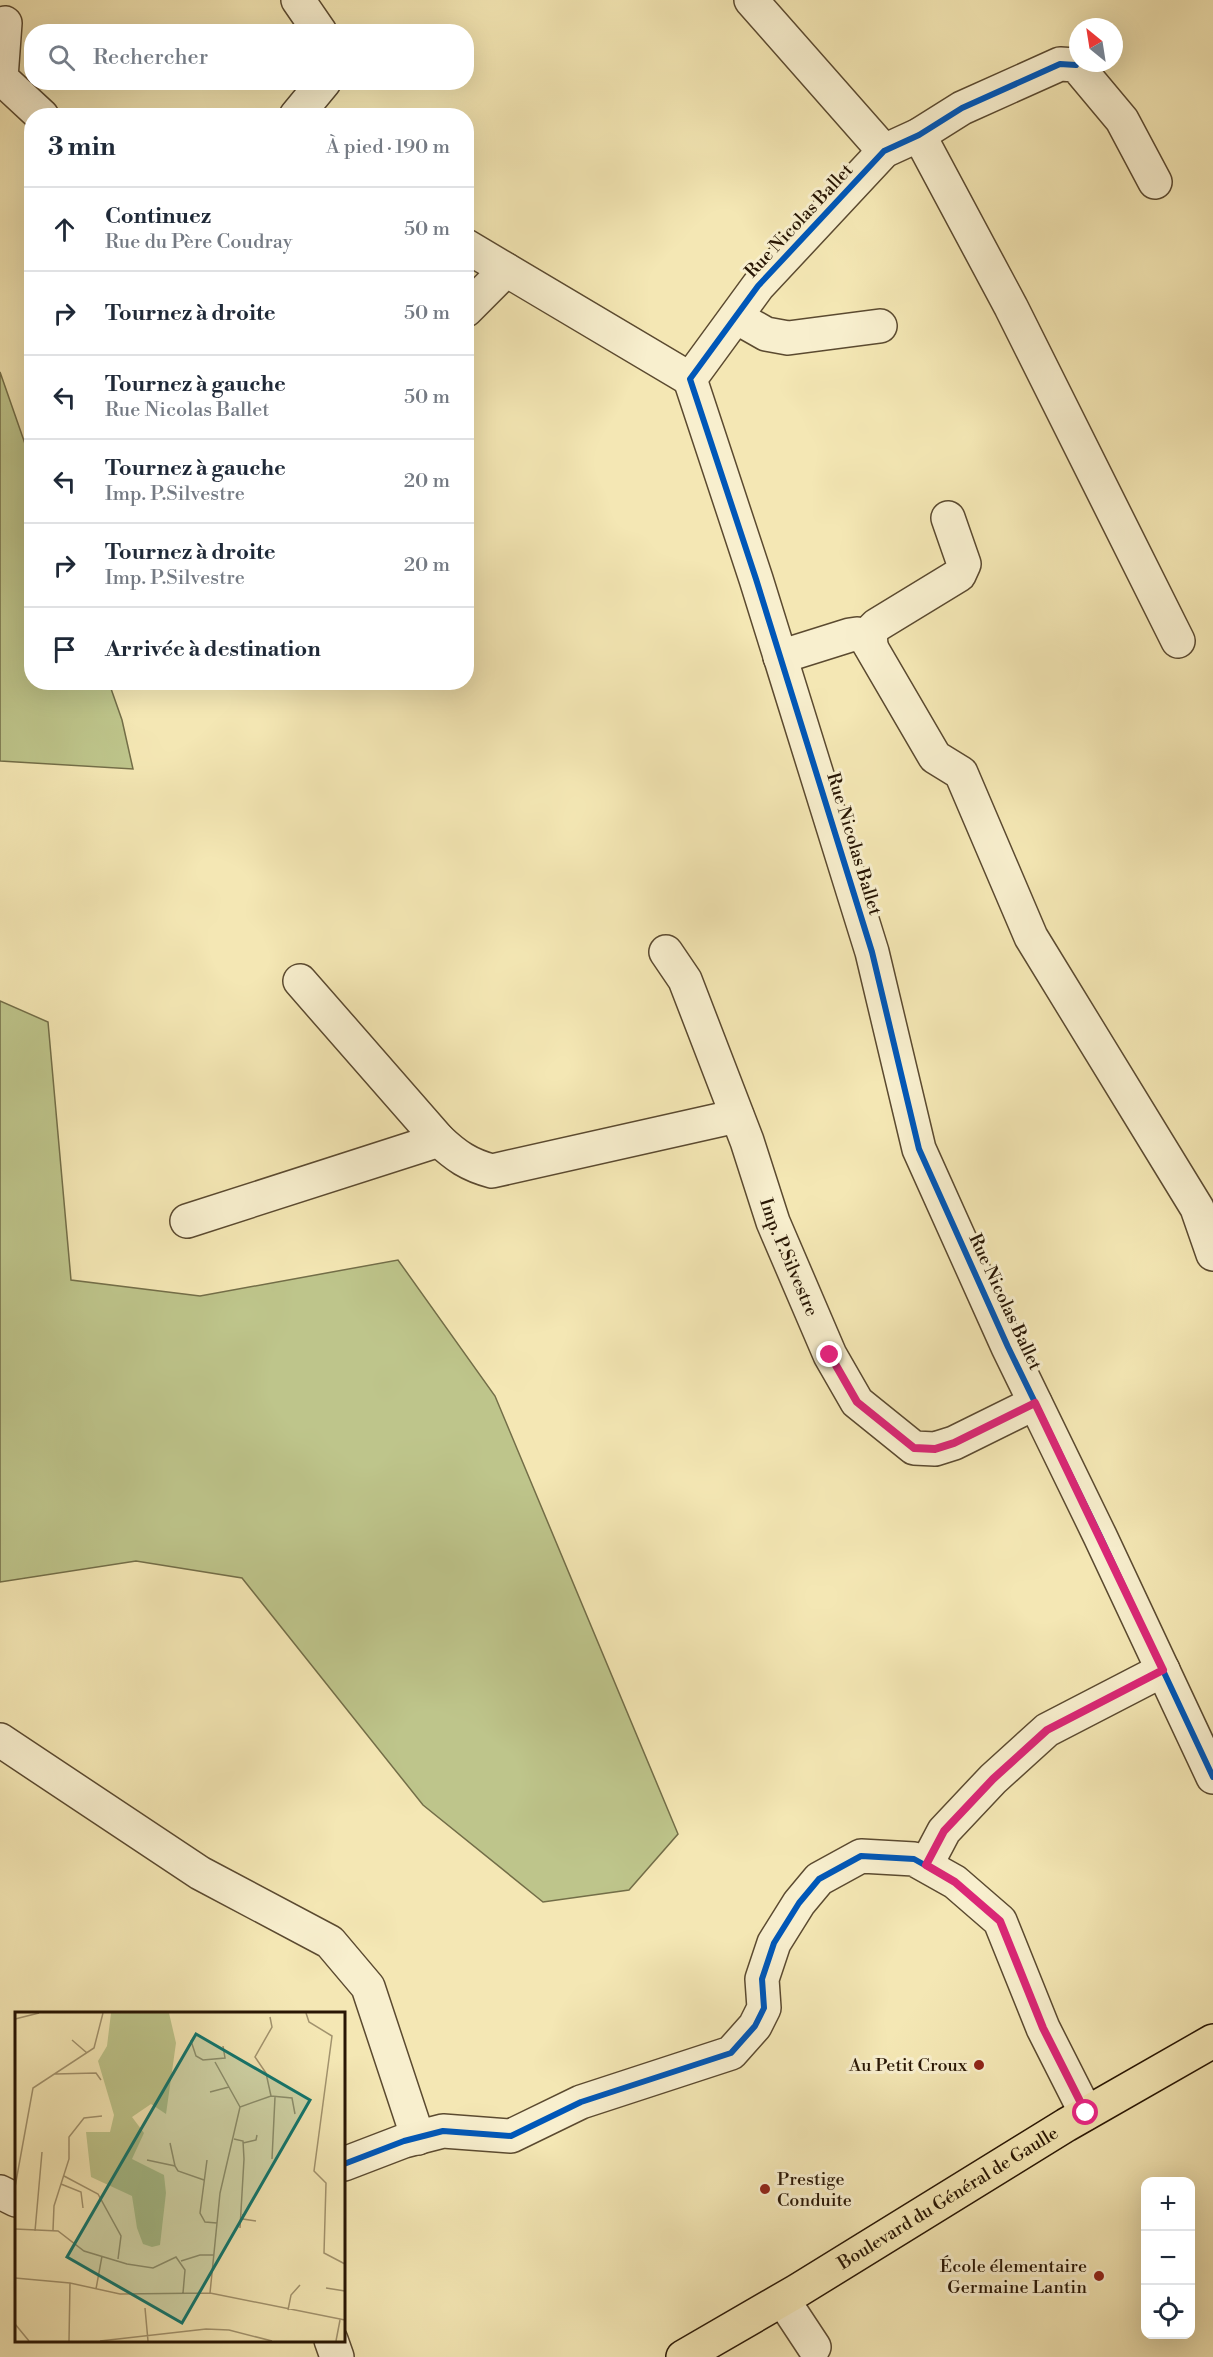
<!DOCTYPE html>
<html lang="fr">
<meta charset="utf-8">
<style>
body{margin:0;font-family:"Libre Bodoni",serif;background:#f6f6f7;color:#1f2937}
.controls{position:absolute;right:18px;bottom:18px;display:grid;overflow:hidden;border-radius:12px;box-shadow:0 6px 24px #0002}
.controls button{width:54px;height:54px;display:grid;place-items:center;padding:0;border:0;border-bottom:2px solid #e0e1e3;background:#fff;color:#1f2937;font:30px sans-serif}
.compass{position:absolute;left:1069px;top:18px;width:54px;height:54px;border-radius:50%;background:#fff;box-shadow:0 6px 24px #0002;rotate:330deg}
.stop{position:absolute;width:18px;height:18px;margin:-14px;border:4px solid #db2777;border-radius:50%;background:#fff}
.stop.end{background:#db2777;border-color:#fff;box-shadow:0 2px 6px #0008}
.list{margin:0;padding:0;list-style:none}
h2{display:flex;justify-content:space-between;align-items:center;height:78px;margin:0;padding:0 24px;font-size:26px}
h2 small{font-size:20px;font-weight:400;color:#747a83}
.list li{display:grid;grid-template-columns:39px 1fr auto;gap:18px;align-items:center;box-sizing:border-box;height:84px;padding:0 24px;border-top:2px solid #e0e1e3}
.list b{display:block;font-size:22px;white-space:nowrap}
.list p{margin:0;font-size:20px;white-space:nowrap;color:#747a83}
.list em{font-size:20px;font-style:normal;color:#747a83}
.icon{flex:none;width:33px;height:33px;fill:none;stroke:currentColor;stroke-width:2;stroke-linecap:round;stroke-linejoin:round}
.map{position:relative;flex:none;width:1213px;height:2357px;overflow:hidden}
.search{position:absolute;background:#fff;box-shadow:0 6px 24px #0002;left:24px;top:24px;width:450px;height:66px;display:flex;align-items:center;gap:15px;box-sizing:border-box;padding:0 21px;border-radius:24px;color:#747a83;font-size:22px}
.panel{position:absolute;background:#fff;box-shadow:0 6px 24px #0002;left:24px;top:108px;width:450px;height:582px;border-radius:24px}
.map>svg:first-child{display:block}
</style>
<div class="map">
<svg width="1213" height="2357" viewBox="0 0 1213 2357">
<rect width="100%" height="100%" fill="#f4e7b4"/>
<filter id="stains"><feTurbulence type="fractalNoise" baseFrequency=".00333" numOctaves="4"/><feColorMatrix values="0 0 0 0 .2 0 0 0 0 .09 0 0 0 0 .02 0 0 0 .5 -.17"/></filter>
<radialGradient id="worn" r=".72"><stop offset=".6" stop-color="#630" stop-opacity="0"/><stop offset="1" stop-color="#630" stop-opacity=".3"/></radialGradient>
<path fill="#bec58b" stroke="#736e48" stroke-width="1.5" d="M0,372L31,461L32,682L109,683L122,720L133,769L0,761Z
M0,1001L48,1022L71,1280L200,1296L398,1260L495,1396L678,1834L629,1890L543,1902L423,1805L242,1578L136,1561L0,1582Z"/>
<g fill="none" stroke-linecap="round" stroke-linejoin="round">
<defs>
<g id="minor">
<path d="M298,0L320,32"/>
<path d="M751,0L884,151"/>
<path d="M5,23L1,78L42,116"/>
<path d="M296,116L324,82"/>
<path d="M919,135L1011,307L1178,641"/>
<path d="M1155,182L1122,120L1076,65L1060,64L962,108L919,135L884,151L758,286L690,379L756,579L872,952L919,1149L1008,1347L1100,1536L1213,1777"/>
<path d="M466,246L690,379"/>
<path d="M466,310L506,270"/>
<path d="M736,317L766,334L788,338L880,326"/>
<path d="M871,646L870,632L877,625L959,575L964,564L948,518"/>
<path d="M780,657L850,635L857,634L865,637L935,757L961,773L1031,937L1197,1208L1213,1254"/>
<path id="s1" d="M666,952L685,980L747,1141L773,1222L830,1355L857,1402L914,1448L935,1449L954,1443L1035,1403"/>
<path d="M300,981L439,1140"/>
<path d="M187,1221L439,1140C456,1156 469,1165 492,1171L737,1116"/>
<path d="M0,1740L200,1873L330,1942L368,1987L418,2138"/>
<path d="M926,1865L944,1831L993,1779L1047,1730L1163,1670"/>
<path d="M344,2164L404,2141L443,2131L511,2136L581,2102L731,2053L755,2026L764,2008L762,1979L774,1943L799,1903L819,1879L861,1856L914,1859L955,1882L1000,1921L1043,2028L1086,2113"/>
<path d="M0,2192L16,2200"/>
<path d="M783,2300L814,2347"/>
<path d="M331,2340L337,2357"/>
</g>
<g id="major">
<path id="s2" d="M683,2357L797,2291L1066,2125L1213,2041"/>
</g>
</defs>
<use href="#minor" stroke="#5b4a30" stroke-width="36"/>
<use href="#major" stroke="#281604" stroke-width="36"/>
<use href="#minor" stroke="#f8efce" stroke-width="33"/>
<use href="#major" stroke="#f4e7b4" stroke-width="33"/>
<defs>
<path id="cycleway" d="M1076,65L1060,64L962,108L919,135L884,151L758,286L690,379L756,579L872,952L919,1149L1008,1347L1100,1536L1213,1777
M344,2164L404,2141L443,2131L511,2136L581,2102L731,2053L755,2026L764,2008L762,1979L774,1943L799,1903L819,1879L861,1856L914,1859L955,1882L1000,1921L1043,2028L1086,2113"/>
</defs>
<use href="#cycleway" stroke="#f8efce" stroke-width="10"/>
<use href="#cycleway" stroke="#0057b8" stroke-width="6"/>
</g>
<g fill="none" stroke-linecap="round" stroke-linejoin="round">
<path stroke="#db2777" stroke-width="8" d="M830,1355L857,1402L914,1448L935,1449L954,1443L1035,1403L1163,1670L1047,1730L993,1779L944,1831L926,1865L955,1882L1000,1921L1043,2028L1086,2113"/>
</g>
<g fill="#8f2418" stroke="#f8efce" stroke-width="2">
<circle cx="979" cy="2065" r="6"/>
<circle cx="765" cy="2189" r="6"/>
<circle cx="1099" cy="2276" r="6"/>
</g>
<g text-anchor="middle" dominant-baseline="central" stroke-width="6" stroke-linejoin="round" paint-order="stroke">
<g font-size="18" fill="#281604" stroke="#f8efce">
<text transform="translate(799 221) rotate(-47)">Rue Nicolas Ballet</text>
<text transform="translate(854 844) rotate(73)">Rue Nicolas Ballet</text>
<text stroke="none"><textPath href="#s1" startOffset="330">Imp. P.Silvestre</textPath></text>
<text transform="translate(1005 1302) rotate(65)">Rue Nicolas Ballet</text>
<text stroke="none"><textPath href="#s2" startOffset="309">Boulevard du Général de Gaulle</textPath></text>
</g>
<g font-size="18" fill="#281604" stroke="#f8efce" text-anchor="end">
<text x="967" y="2065">Au Petit Croux</text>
<text x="777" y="2179" text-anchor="start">Prestige<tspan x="777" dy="21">Conduite</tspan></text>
<text x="1087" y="2266">École élementaire<tspan x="1087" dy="21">Germaine Lantin</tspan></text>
</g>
</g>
<g transform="translate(15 2012)">
<rect width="330" height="330" fill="#f4e7b4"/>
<path d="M96,1H154L161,31L151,102L136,92L117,105L129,121L117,147L149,163L151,181L145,233L137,235L128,232L122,216L117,184L76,165L71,120H95L99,103L83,49L92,34Z" fill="#bec58b"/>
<path fill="none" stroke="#a2936e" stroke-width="1.5" d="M291,1L294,10L317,24L299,159L311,171L309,241L330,252M255,5L257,15L240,45L251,61L256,84M0,7L24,1M180,24L176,29L181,44L188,48L210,46L208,34M57,28L72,41M200,50L225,95M40,62L81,61L86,68M195,80L214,75M219,127L228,129L229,147L225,216M155,131L160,154M228,131L241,128L242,123M257,147L260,85M132,148L160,154L163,159L189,168M192,148L185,201L190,210L202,211M49,164L83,182L106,224L103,247M46,172L66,180L68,196M0,175L18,76L79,36L88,1M228,202V207L241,209M0,217L43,219L69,239L112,252L138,256L161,245L170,258L168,281M38,218L39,194L54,147V125L69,106L87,104M20,219L27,140M166,249L185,243H199M0,266L55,271L105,282L195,281L330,308M311,276L330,279M81,277L87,244M195,281L205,181L225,95L256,84L277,86L280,102M130,296L133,329M273,298L276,283L285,273M0,312L14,329M54,329L55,271M85,329L191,317L214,318L257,329M321,329L325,308"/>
<path fill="#0f766e" fill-opacity="0.15" stroke="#0f766e" stroke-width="3" d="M181,22L295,88L167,311L52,245Z"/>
<rect width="330" height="330" fill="none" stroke="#281604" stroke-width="3"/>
</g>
<rect width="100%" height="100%" filter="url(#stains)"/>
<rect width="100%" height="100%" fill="url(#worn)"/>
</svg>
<div class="controls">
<button>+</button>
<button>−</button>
<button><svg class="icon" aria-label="locate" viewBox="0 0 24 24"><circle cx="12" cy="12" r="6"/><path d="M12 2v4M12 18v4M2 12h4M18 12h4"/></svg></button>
</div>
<svg class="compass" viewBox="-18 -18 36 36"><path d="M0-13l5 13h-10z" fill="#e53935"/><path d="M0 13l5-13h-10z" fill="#747a83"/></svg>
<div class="stop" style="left:1086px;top:2113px"></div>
<div class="stop end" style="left:830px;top:1355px"></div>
<div class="search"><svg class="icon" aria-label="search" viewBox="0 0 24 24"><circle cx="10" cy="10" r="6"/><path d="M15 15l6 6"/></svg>Rechercher</div>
<section class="panel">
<h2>3 min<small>À pied · 190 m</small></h2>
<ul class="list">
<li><svg class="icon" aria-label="ahead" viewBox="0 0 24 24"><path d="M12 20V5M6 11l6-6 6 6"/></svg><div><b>Continuez</b><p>Rue du Père Coudray</p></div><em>50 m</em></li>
<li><svg class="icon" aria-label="right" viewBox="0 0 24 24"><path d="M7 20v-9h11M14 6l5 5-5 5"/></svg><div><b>Tournez à droite</b></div><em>50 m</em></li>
<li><svg class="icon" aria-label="left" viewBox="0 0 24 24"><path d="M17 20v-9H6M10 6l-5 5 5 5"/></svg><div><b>Tournez à gauche</b><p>Rue Nicolas Ballet</p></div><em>50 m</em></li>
<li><svg class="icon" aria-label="left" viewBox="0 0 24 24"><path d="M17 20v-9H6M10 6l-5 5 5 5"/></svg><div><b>Tournez à gauche</b><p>Imp. P.Silvestre</p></div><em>20 m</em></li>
<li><svg class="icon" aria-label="right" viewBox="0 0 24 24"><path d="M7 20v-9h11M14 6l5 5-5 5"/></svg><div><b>Tournez à droite</b><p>Imp. P.Silvestre</p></div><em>20 m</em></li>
<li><svg class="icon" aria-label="arrive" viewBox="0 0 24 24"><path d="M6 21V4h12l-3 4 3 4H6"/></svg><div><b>Arrivée à destination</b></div></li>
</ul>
</section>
</div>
